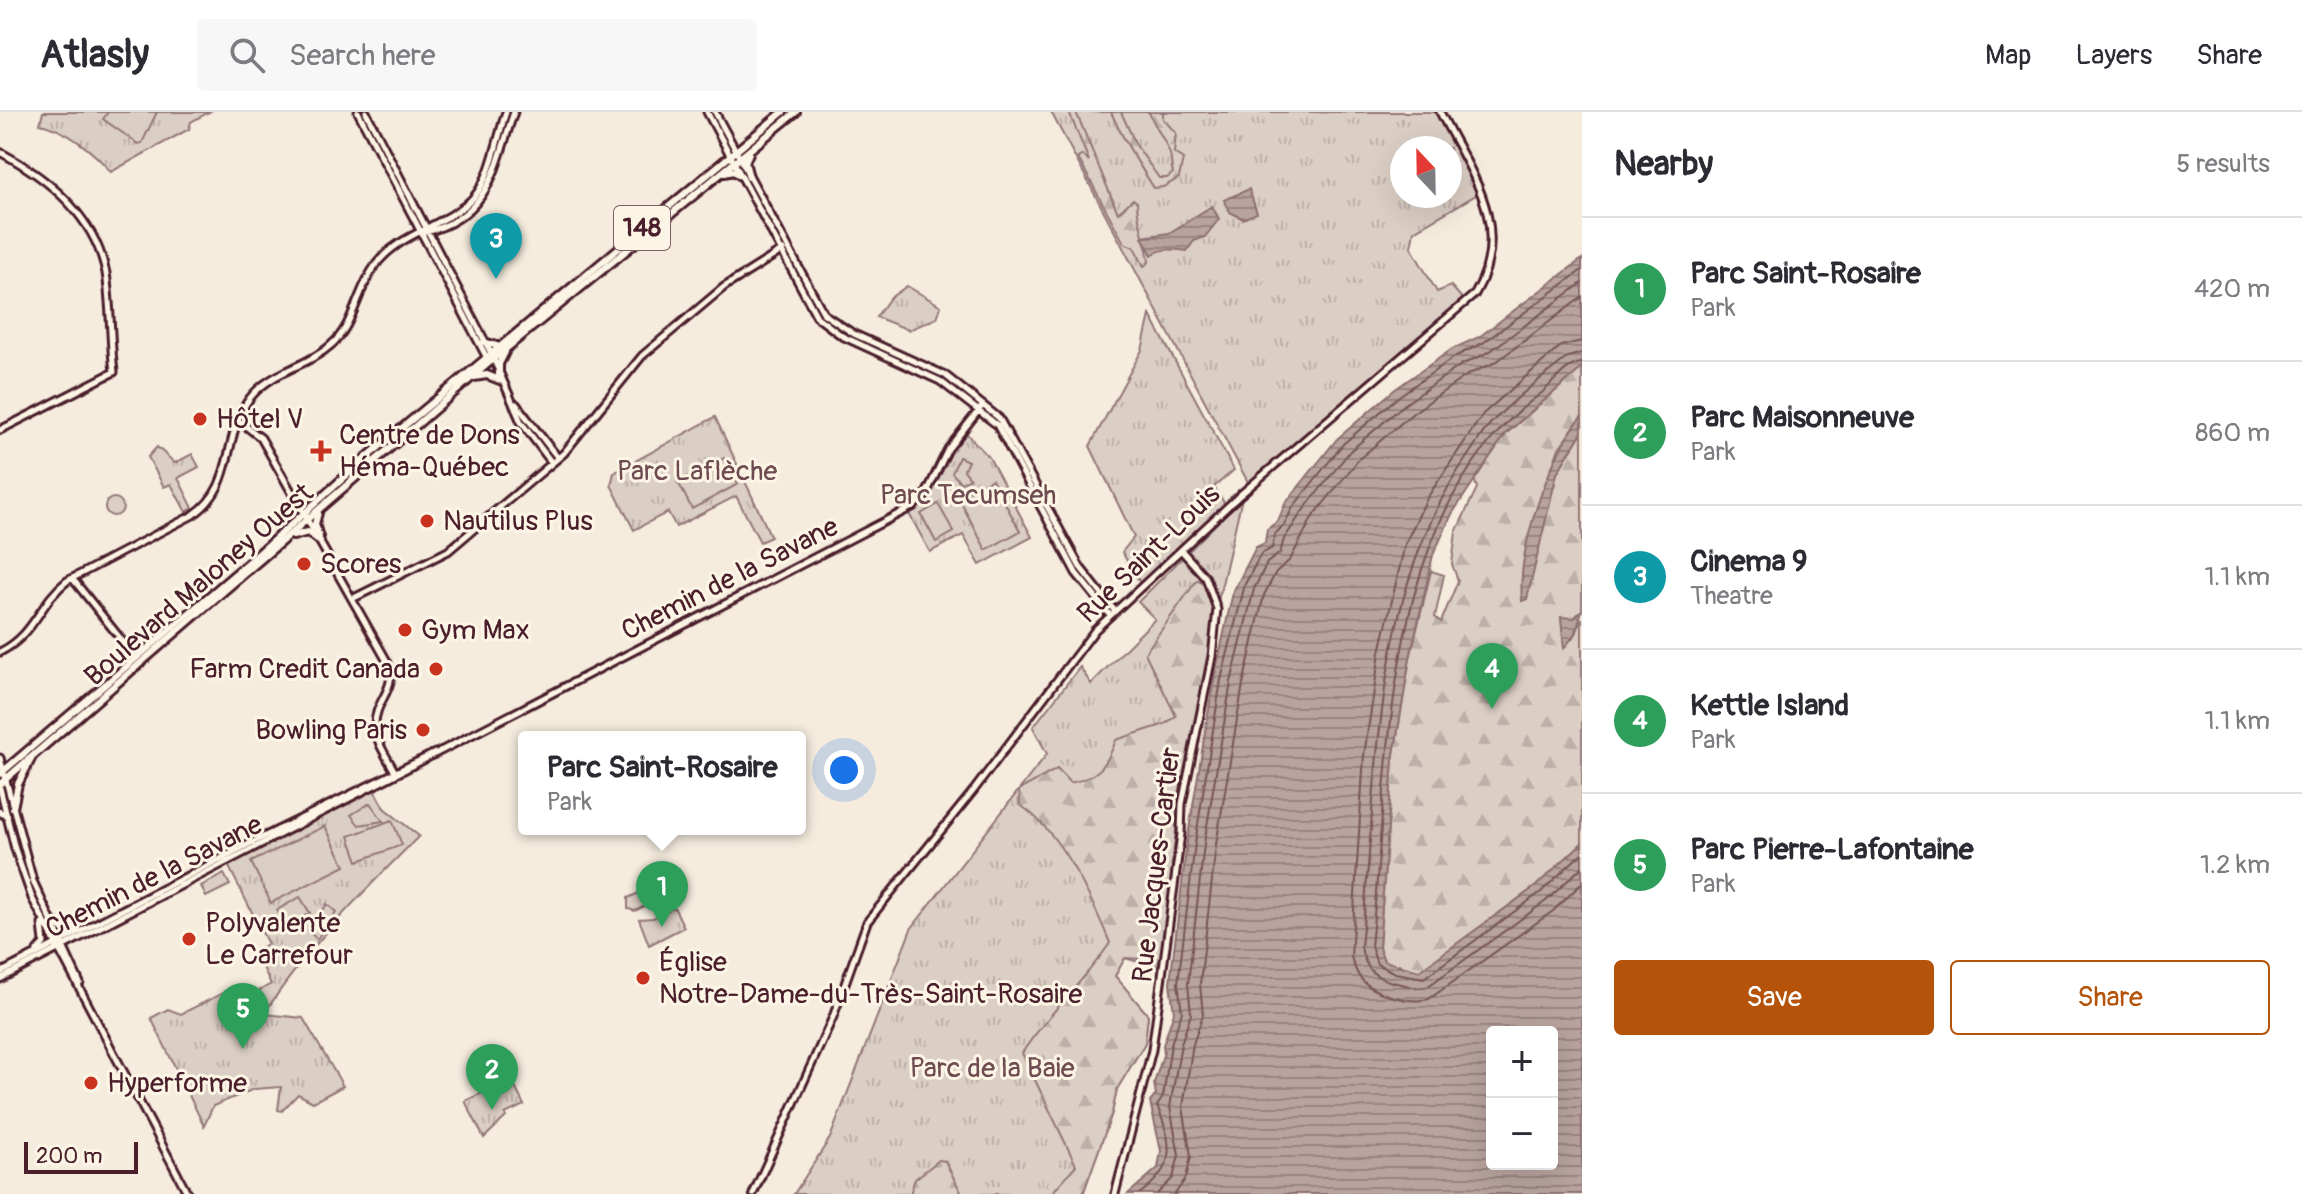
<!DOCTYPE html>
<meta charset="utf-8">
<style>
body{margin:0;font-family:Pangolin,sans-serif;background:#f7f7f7;color:#2b2b33}
.controls{position:absolute;right:24px;bottom:24px;display:grid;overflow:hidden;border-radius:8px;box-shadow:0 8px 32px #0002}
.controls button{width:72px;height:72px;display:grid;place-items:center;padding:0;border:0;border-bottom:2px solid #e1e1e2;background:#fff;color:#2b2b33;font:40px sans-serif}
.compass{position:absolute;left:1390px;top:24px;width:72px;height:72px;border-radius:50%;background:#fff;box-shadow:0 8px 32px #0002;rotate:338deg}
.scale{position:absolute;left:24px;bottom:20px;width:114px;box-sizing:border-box;padding-left:8px;border:4px solid #4a1f2b;border-top:0;font-size:22px;line-height:28px;white-space:nowrap;color:#4a1f2b;-webkit-text-stroke:6px #fcf5e5;paint-order:stroke}
.you{position:absolute;left:844px;top:658px;width:28px;height:28px;margin:-20px;border:6px solid #fff;border-radius:50%;background:#1a73e8;box-shadow:0 0 0 12px #1a73e833}
.badge{display:grid;place-items:center;width:52px;height:52px;border-radius:50%;background:#b45309;color:#fff;font-size:26px;font-weight:700}
.pin{position:absolute;translate:-50% -66px;filter:drop-shadow(0 2px 4px #0008)}
.pin::after{content:'';position:absolute;top:42px;width:28px;height:24px;background:inherit;clip-path:polygon(0 0,100% 0,50% 100%)}
.popup{position:absolute;left:518px;top:619px;width:288px;height:104px;box-sizing:border-box;display:grid;place-content:center;border-radius:8px;background:#fff;filter:drop-shadow(0 2px 6px #0005);font-size:26px;white-space:nowrap;color:#7c7c81}
.popup b{font-size:30px;color:#2b2b33}
.popup::after{content:'';position:absolute;left:50%;top:100%;margin-left:-16px;border:16px solid transparent;border-top-color:#fff}
.list{margin:0;padding:0;list-style:none}
h2{display:flex;justify-content:space-between;align-items:center;height:104px;margin:0;padding:0 32px;font-size:34px}
h2 small{font-size:26px;font-weight:400;color:#7c7c81}
.list li{display:grid;grid-template-columns:52px 1fr auto;gap:24px;align-items:center;box-sizing:border-box;height:144px;padding:0 32px;border-top:2px solid #e1e1e2}
.list b{display:block;font-size:30px;white-space:nowrap}
.list p{margin:0;font-size:26px;white-space:nowrap;color:#7c7c81}
.list em{font-size:26px;font-style:normal;color:#7c7c81}
.actions{display:flex;gap:16px;padding:24px 32px}
.actions a{flex:1;padding:18px 0;border:2px solid #b45309;border-radius:8px;text-align:center;font-size:28px;color:#b45309}
.actions .main{background:#b45309;color:#fff}
.icon{flex:none;width:44px;height:44px;fill:none;stroke:currentColor;stroke-width:2;stroke-linecap:round;stroke-linejoin:round}
.map{position:relative;flex:none;width:1582px;height:1082px;overflow:hidden}
header{display:flex;align-items:center;gap:48px;box-sizing:border-box;height:112px;padding:0 40px;background:#fff;border-bottom:2px solid #e1e1e2}
header strong{font-size:38px}
nav{display:flex;gap:44px;margin-inline-start:auto;font-size:28px}
.search{width:560px;height:72px;background:#f7f7f7;display:flex;align-items:center;gap:20px;box-sizing:border-box;padding:0 28px;border-radius:8px;color:#7c7c81;font-size:30px}
main{display:flex}
aside{flex:1;background:#fff}
.map>svg:first-child{display:block}
</style>
<header>
<strong>Atlasly</strong>
<div class="search"><svg class="icon" aria-label="search" viewBox="0 0 24 24"><circle cx="10" cy="10" r="6"/><path d="M15 15l6 6"/></svg>Search here</div>
<nav><a>Map</a><a>Layers</a><a>Share</a></nav>
</header>
<main>
<div class="map">
<svg width="1582" height="1082" viewBox="0 0 1582 1082">
<defs>
<pattern id="grass-tufts" width="24" height="20" patternUnits="userSpaceOnUse" patternTransform="scale(2)"><rect width="24" height="20" fill="#dbcec4"/><path d="M3 7l-1-3M5 7V3M7 7l1-3M15 17l-1-3M17 17v-4M19 17l1-3" fill="none" stroke="#bdb0a9"/></pattern>
<pattern id="forest-firs" width="22" height="20" patternUnits="userSpaceOnUse" patternTransform="scale(2)"><rect width="22" height="20" fill="#dbcec4"/><path d="M5 1l3.5 6h-7zM16 11l3.5 6h-7z" fill="#bdb0a9"/></pattern>
<pattern id="water-rules" width="6" height="5" patternUnits="userSpaceOnUse" patternTransform="scale(2)"><rect width="6" height="5" fill="#b8a39e"/><path d="M0 2.5h6" fill="none" stroke="#988481"/></pattern>
</defs>
<rect width="100%" height="100%" fill="#f5ecde"/>
<filter id="ink" filterUnits="userSpaceOnUse"><feTurbulence type="fractalNoise" baseFrequency=".0125" numOctaves="2"/><feDisplacementMap in="SourceGraphic" scale="16" xChannelSelector="R" yChannelSelector="G"/><feConvolveMatrix kernelMatrix="1 2 1 2 8 2 1 2 1" color-interpolation-filters="sRGB"/></filter>
<g filter="url(#ink)">
<path fill="url(#grass-tufts)" stroke="#927678" stroke-width="2" fill-rule="evenodd" d="M43,0H209L191,10L189,17L111,60C94,40 66,17 40,12Z
M1051,0H1440L1481,80L1414,119L1411,135L1437,180L1451,174L1467,192L1250,374ZM1402,36H1450V84H1402Z
M907,174L941,194L937,206L909,218L876,205L890,186Z
M1150,203L1234,358L1214,375L1225,392L1140,471L1122,440L1134,425L1090,334L1142,238Z
M715,305L771,425L760,430L736,384L676,415L668,400L634,418L611,373L614,361Z
M963,318L989,345L1032,425L980,453L963,423L930,440L907,398L919,391Z
M157,335L175,351L192,342L199,355L178,366L193,396L186,400L171,372L164,375L148,345Z
M1242,386L1190,610L1176,691L1172,773L1162,857L1125,846L1115,864L1148,903L1145,931L1117,977L1112,1001L1083,1082H794L830,1026L911,817L1047,642L1033,615L1080,555L1091,572L1155,507L1138,490Z
M373,676L384,696L419,724C363,780 307,835 264,902L303,906L343,974L313,990L298,982L282,999L278,998L281,975L254,977L213,994L204,1014L151,906L168,897L181,902L239,873L246,886L271,872L255,839L268,832L227,751Z
M674,795L684,815L649,833L639,807L653,806Z
M511,967L524,993L505,1002L506,1005L484,1026L465,989Z"/>
<path fill="url(#forest-firs)" stroke="#927678" stroke-width="2" d="M1069,0H1076L1118,101L1133,87L1137,90C1137,112 1147,129 1149,150L1144,154L1134,135L1124,131L1078,46L1082,43L1089,49Z
M1111,0H1121L1136,33L1159,66H1167L1173,61C1171,55 1171,45 1170,42C1165,27 1155,16 1149,0H1163V7L1176,21L1174,41L1183,47L1179,66L1163,75L1154,76C1139,53 1122,26 1111,0Z
M1582,256V304L1559,336L1544,379L1537,438L1557,361L1582,320V498L1575,506H1561L1564,535L1576,522L1582,506V731L1536,774L1419,860L1384,849L1379,835L1393,648L1410,546L1431,459L1444,463L1435,505L1441,510L1458,469L1452,452L1456,420L1477,376L1474,367L1507,321Z
M1197,468L1203,470L1213,495V515L1179,689L1162,851L1159,855L1142,847L1125,846L1115,864L1148,903L1145,931L1117,977L1112,1001L1083,1082H1051L1076,1053L1022,941C1048,901 1083,871 1110,831C1092,787 1060,719 1020,693L1019,678L1057,657L1070,671C1098,665 1106,655 1116,628L1165,612L1176,604L1145,541Z
M939,1048L945,1049L962,1082H910L915,1067Z"/>
<path fill="#dbcec4" stroke="#927678" stroke-width="2" d="M108,0H157L142,31L138,32L103,7Z
M959,345L968,349L964,358L970,366L961,371L952,361Z
M724,346L738,372L692,397L678,370Z
M992,367L1020,419L986,438L958,385Z
M105 395a9 9 0 1 1 18 0a9 9 0 1 1-18 0Z
M938,392L954,420L936,430L921,402Z
M370,691L383,709L359,713L351,703Z
M392,708L402,733L358,749L349,724Z
M325,714L345,754L271,791L251,750Z
M224,762L230,773L206,785L201,774Z
M649,776L656,779L655,789L635,799L628,797V786Z
M300,785L310,801L286,814L277,798Z
M327,792L336,800L317,827L308,819Z"/>
<path fill="url(#water-rules)" stroke="#8c6e70" stroke-width="2" fill-rule="evenodd" d="M1249,77L1257,101L1243,107L1230,100L1224,88Z
M1212,94L1219,107L1205,125L1194,129L1187,139C1174,137 1162,136 1152,143L1142,125L1169,121Z
M1582,147V256L1506,321L1452,402L1433,443L1410,546L1393,648L1379,835L1384,849L1419,859L1536,774L1582,731V1082H1128L1158,1056L1161,1039L1150,990L1156,983L1154,971L1164,940L1163,933L1174,900L1170,871L1187,730L1214,566L1233,480L1256,435L1265,431L1267,417L1278,409L1285,392L1337,327L1394,278L1452,237L1479,225ZM1492,920H1552V1052H1492Z
M1582,304V320L1557,361L1527,487L1522,489C1517,436 1549,345 1582,304Z
M1582,498L1576,521L1564,536L1561,505L1574,506Z"/>
<g fill="none" stroke-linecap="round" stroke-linejoin="round">
<path stroke="#765459" stroke-width="2" d="M1582,229L1561,234L1483,302L1427,386L1405,432L1380,540L1364,643L1351,845C1354,853 1356,862 1362,868C1375,883 1411,892 1429,887L1553,799L1582,771
M1582,241L1568,245C1542,265 1517,285 1494,308C1484,317 1477,331 1469,342C1370,483 1379,669 1361,834C1364,858 1377,868 1401,872C1411,874 1416,878 1427,875L1546,789L1582,755
M1582,251C1564,252 1553,273 1539,283C1378,401 1391,655 1371,834L1377,852L1395,861L1424,866L1541,780L1582,741
M1139,1082C1176,1056 1174,1033 1157,994L1163,985L1171,932L1182,900L1178,871L1195,731L1221,568L1245,472L1261,442L1272,436L1275,422L1284,413L1293,395L1343,332L1399,284L1456,244L1483,231L1582,158
M1157,1082L1173,1066L1179,1043L1170,995L1181,932L1191,902L1188,872L1204,732L1231,570L1254,477L1267,451L1280,441L1284,427L1302,400L1350,339L1405,292L1461,253L1489,240L1582,171
M1175,1082L1186,1066L1191,1044L1183,995L1193,932L1203,903L1200,872L1216,733L1243,572L1264,483L1276,460L1290,448L1312,406L1359,347L1413,301L1467,263L1496,250L1582,185"/>
<defs>
<path id="secondary" d="M358,0L487,246
M366,0L491,241L521,310L552,351
M707,0L817,205L842,224L940,269L997,313L1076,461L1110,503
M715,0L824,202L854,222L945,263L999,306L1080,455L1114,498
M0,40C48,66 95,104 106,161C111,194 110,227 114,260L0,318
M426,120C491,104 495,54 514,0
M516,292L558,346
M238,308L261,326L388,551C398,577 375,588 375,612C375,629 387,645 395,660
M72,466L136,546
M354,486L448,439L564,341L642,244L724,175L783,138
M0,540C36,522 38,492 67,469L193,403C237,374 221,324 250,286C271,259 307,255 331,233C354,214 357,178 375,154C399,120 448,114 474,85C492,63 497,26 506,0
M0,646L33,769L80,871
M0,676L15,737L32,786L188,1082
M54,810L66,820L76,819
M37,839L44,831L42,812
M0,861L249,732L435,641
M0,867L914,394L925,384L948,337L983,293
M753,1082L833,905L867,810L974,678L1095,518L1240,383L1475,182C1514,116 1470,59 1440,0
M1115,1082L1152,938L1181,722L1182,692L1212,545L1217,497L1206,466L1181,438"/>
<path id="primary" d="M724,61L734,59L741,64
M749,65L745,50L749,41
M484,230L497,234
M499,263V252L505,240
M474,265L487,263L502,269
M318,401L315,412L319,425
M293,424L308,420L320,429
M0,662L255,445L367,345L783,0
M0,672L492,248L796,0
M13,696L18,672L31,647
M0,700L7,704"/>
</defs>
<use href="#secondary" stroke="#4a1f2b" stroke-width="11"/>
<use href="#primary" stroke="#4a1f2b" stroke-width="12"/>
<use href="#secondary" stroke="#fcf5e5" stroke-width="5"/>
<use href="#primary" stroke="#fcf5e5" stroke-width="6"/>
</g>
</g>
<g fill="#c8321e" stroke="#fcf5e5" stroke-width="3">
<circle cx="200" cy="307" r="8"/>
<path d="M317 327h8v8h8v8h-8v8h-8v-8h-8v-8h8z"/>
<circle cx="427" cy="409" r="8"/>
<circle cx="304" cy="452" r="8"/>
<circle cx="405" cy="518" r="8"/>
<circle cx="436" cy="557" r="8"/>
<circle cx="423" cy="618" r="8"/>
<circle cx="189" cy="827" r="8"/>
<circle cx="643" cy="866" r="8"/>
<circle cx="91" cy="971" r="8"/>
</g>
<g text-anchor="middle" dominant-baseline="central" stroke-width="6" stroke-linejoin="round" paint-order="stroke">
<rect fill="#fcf5e5" stroke="#7f5f63" stroke-width="2" x="614" y="94" width="56" height="44" rx="6"/>
<g font-size="26" font-weight="bold" fill="#4a1f2b">
<text x="642" y="116">148</text>
</g>
<g font-size="28" fill="#4a1f2b" stroke="#fcf5e5" text-anchor="start">
<text x="216" y="307">Hôtel V</text>
<text x="339" y="323">Centre de Dons<tspan x="339" dy="32">Héma-Québec</tspan></text>
<text x="443" y="409">Nautilus Plus</text>
<text x="320" y="452">Scores</text>
<text x="421" y="518">Gym Max</text>
<text x="420" y="557" text-anchor="end">Farm Credit Canada</text>
<text x="407" y="618" text-anchor="end">Bowling Paris</text>
<text x="205" y="811">Polyvalente<tspan x="205" dy="32">Le Carrefour</tspan></text>
<text x="659" y="850">Église<tspan x="659" dy="32">Notre-Dame-du-Très-Saint-Rosaire</tspan></text>
<text x="107" y="971">Hyperforme</text>
</g>
<g font-size="28" fill="#6e4b51" stroke="#fcf5e5">
<text x="697" y="359">Parc Laflèche</text>
<text x="968" y="383">Parc Tecumseh</text>
<text x="992" y="956">Parc de la Baie</text>
</g>
<g font-size="28" fill="#4a1f2b" stroke="#fcf5e5">
<text transform="translate(1149 442) rotate(-44)">Rue Saint-Louis</text>
<text transform="translate(730 467) rotate(-27)">Chemin de la Savane</text>
<text transform="translate(199 473) rotate(-41)">Boulevard Maloney Ouest</text>
<text transform="translate(1157 753) rotate(-83)">Rue Jacques-Cartier</text>
<text transform="translate(154 765) rotate(-27)">Chemin de la Savane</text>
</g>
</g>
</svg>
<div class="controls">
<button>+</button>
<button>−</button>
</div>
<svg class="compass" viewBox="-18 -18 36 36"><path d="M0-13l5 13h-10z" fill="#e53935"/><path d="M0 13l5-13h-10z" fill="#7c7c81"/></svg>
<div class="scale">200 m</div>
<div class="you"></div>
<div class="pin badge" style="left:662px;top:815px;background:#2e9e5b">1</div>
<div class="popup"><b>Parc Saint-Rosaire</b>Park</div>
<div class="pin badge" style="left:492px;top:998px;background:#2e9e5b">2</div>
<div class="pin badge" style="left:496px;top:167px;background:#0f9aa8">3</div>
<div class="pin badge" style="left:1492px;top:597px;background:#2e9e5b">4</div>
<div class="pin badge" style="left:243px;top:937px;background:#2e9e5b">5</div>
</div>
<aside>
<h2>Nearby<small>5 results</small></h2>
<ul class="list">
<li><span class="badge" style="background:#2e9e5b">1</span><div><b>Parc Saint-Rosaire</b><p>Park</p></div><em>420 m</em></li>
<li><span class="badge" style="background:#2e9e5b">2</span><div><b>Parc Maisonneuve</b><p>Park</p></div><em>860 m</em></li>
<li><span class="badge" style="background:#0f9aa8">3</span><div><b>Cinema 9</b><p>Theatre</p></div><em>1.1 km</em></li>
<li><span class="badge" style="background:#2e9e5b">4</span><div><b>Kettle Island</b><p>Park</p></div><em>1.1 km</em></li>
<li><span class="badge" style="background:#2e9e5b">5</span><div><b>Parc Pierre-Lafontaine</b><p>Park</p></div><em>1.2 km</em></li>
</ul>
<div class="actions"><a class="main">Save</a><a>Share</a></div>
</aside>
</main>
